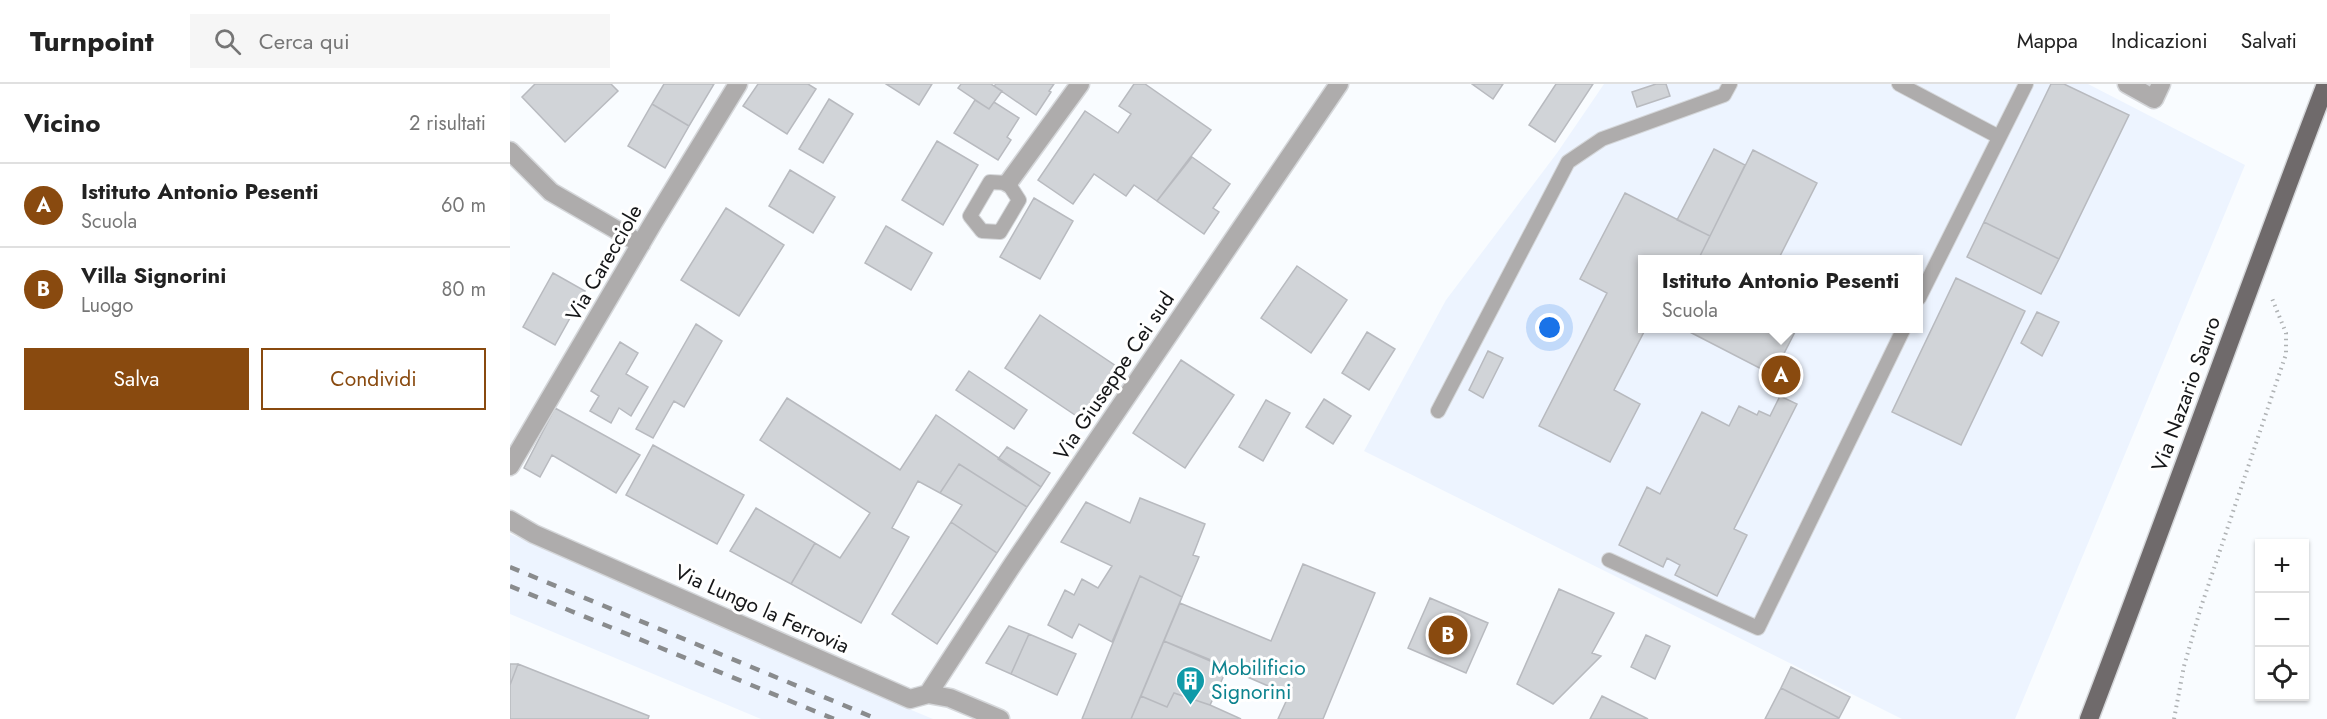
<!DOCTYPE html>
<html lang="it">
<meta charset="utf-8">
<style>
body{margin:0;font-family:Jost,sans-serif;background:#f6f6f6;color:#222}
.controls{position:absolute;right:18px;bottom:18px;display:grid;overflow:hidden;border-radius:0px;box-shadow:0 2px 4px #0004}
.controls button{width:54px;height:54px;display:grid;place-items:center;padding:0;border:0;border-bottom:2px solid #e0e0e0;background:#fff;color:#222;font:30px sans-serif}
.you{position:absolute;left:1040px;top:244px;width:21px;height:21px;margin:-15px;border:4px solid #fff;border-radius:50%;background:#1a73e8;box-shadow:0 0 0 9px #1a73e833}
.badge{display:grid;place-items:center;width:39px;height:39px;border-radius:50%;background:#894a0f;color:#fff;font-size:20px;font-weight:700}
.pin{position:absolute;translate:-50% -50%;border:3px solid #fff;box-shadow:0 2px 6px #0006}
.popup{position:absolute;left:1128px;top:171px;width:285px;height:78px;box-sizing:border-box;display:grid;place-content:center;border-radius:0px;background:#fff;filter:drop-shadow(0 2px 4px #0005);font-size:20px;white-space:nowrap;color:#767676}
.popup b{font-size:22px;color:#222}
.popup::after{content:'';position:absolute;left:50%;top:100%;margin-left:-12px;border:12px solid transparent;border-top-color:#fff}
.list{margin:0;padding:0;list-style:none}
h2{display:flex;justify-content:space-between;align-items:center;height:78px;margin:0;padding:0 24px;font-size:26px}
h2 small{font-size:20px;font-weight:400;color:#767676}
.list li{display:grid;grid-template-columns:39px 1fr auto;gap:18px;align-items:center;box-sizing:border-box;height:84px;padding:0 24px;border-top:2px solid #e0e0e0}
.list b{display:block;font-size:22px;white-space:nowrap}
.list p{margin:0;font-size:20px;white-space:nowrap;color:#767676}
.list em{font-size:20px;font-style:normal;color:#767676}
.actions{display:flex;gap:12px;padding:18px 24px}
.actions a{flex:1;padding:14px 0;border:2px solid #894a0f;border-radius:0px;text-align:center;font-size:21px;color:#894a0f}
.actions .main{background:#894a0f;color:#fff}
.icon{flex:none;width:33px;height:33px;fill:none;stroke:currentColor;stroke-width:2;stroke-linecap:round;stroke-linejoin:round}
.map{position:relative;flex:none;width:1817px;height:635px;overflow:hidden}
header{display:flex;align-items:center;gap:36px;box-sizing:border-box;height:84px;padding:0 30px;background:#fff;border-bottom:2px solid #e0e0e0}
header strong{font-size:28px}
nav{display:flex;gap:33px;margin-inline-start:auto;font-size:21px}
.search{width:420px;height:54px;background:#f6f6f6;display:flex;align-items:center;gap:15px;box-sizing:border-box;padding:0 21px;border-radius:0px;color:#767676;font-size:22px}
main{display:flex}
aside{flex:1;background:#fff}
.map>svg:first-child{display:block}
</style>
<header>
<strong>Turnpoint</strong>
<div class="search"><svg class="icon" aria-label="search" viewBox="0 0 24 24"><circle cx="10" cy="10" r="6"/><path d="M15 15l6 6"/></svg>Cerca qui</div>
<nav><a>Mappa</a><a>Indicazioni</a><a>Salvati</a></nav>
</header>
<main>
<aside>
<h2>Vicino<small>2 risultati</small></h2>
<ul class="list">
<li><span class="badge">A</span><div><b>Istituto Antonio Pesenti</b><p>Scuola</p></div><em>60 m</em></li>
<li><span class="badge">B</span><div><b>Villa Signorini</b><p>Luogo</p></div><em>80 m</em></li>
</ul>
<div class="actions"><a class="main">Salva</a><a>Condividi</a></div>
</aside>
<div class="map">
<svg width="1817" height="635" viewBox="0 0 1817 635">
<rect width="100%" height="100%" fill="#f9fcff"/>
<path fill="#edf4ff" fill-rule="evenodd" d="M1094,0H1578L1735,81L1505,635H1392L854,367L936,216L1047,69ZM1133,176H1409V244H1133Z
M0,450L358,603L387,620L423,635H251L0,530Z"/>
<path fill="#d1d4d8" stroke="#b8babf" stroke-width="1.5" d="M25,0H101L108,7L55,58L12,13Z
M154,0H204L179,42L142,20Z
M248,0H298L306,5L277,50L233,22Z
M376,0H422L409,21Z
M451,0H481L492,7L479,25L448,4Z
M486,0H544L539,7L541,8L526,31L484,2Z
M624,0H635L701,46L647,117L624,101L616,112L584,90L563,120L528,96L575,27L608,49L621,30L609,22Z
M962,0H993L983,15Z
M1046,0H1083L1045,58L1019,41Z
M1146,0H1156L1160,12L1127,23L1122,8Z
M1541,0H1554L1619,31L1549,175L1474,138Z
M319,15L343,30L313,79L289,65Z
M465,16L479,25L484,18L509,34L497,53L501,56L488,76L444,49Z
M142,20L179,42L155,84L118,62Z
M427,57L468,81L433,141L392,116Z
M1204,65L1235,81L1200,152L1167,136Z
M1243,66L1307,99L1268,176H1188Z
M682,73L720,100L703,124L709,128L694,150L647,117Z
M280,86L325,113L303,149L259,122Z
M1115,109L1200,152L1188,176H1133V244H1136L1104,306L1130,320L1100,378L1029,342L1097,209L1070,195Z
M524,114L563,137L530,195L490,173Z
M216,124L274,161L229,232L171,196Z
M1474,138L1549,175L1531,210L1457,173Z
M376,142L422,169L401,206L355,179Z
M787,182L837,216L801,269L751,234Z
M43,189L75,207L45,261L13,243Z
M1446,194L1515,227L1451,361L1382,328Z
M1527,228L1549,238L1532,272L1511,259Z
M530,231L609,284L574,337L495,284Z
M186,240L212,257L174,323L164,317L143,354L126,345Z
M1172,244H1287L1263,291Z
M857,248L885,265L859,306L832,289Z
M110,258L128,269L116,290L138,303L121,332L109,324L101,339L80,327L89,312L81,307Z
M978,267L993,274L973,314L959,306Z
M671,276L724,311L675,384L623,349Z
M459,287L517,326L504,345L446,306Z
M1270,312L1287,320L1224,445L1237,451L1207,512L1165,491L1170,481L1157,474L1153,483L1109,461L1137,403L1150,410L1192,328L1219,342L1229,322L1247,331L1249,327L1260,332Z
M277,314L390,386L426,331L531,403L517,423L449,380L430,409L408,397L382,444L399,453L351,539L281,500L305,459L330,474L360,429L250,356Z
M814,315L841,332L823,360L796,343Z
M756,316L780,329L753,377L729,363Z
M45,324L130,371L106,409L42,371L30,393L14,384Z
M143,361L234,411L207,460L116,411Z
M497,363L540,389L531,403L488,375Z
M449,380L517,423L487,469L441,438L452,421L430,409Z
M630,414L695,440L683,471L689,473L672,513L630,492L602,558L569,540L562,554L538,541L555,506L564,511L572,495L588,504L602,482L551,458L576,418L620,439Z
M246,424L305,459L281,500L220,467Z
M441,438L487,469L427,560L382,530Z
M793,480L865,509L813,635H768L779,611L654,557L670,519L761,557Z
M630,492L672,513L621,635H572Z
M1049,505L1104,529L1082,569L1091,572L1043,620L1007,600Z
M920,514L978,539L956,589L898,564Z
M499,542L519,550L501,590L476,579Z
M519,550L566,570L547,611L501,590Z
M1136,551L1160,562L1145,595L1121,583Z
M654,557L718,583L700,621L664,609L657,623L631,612Z
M0,580H8L0,601Z
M8,580L139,632L138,635H0V601Z
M1281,583L1340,613L1329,634L1271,604Z
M1271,604L1329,634L1328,635H1255Z
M664,609L700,621L731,635H621L631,612L657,623Z
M1092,612L1138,635H1080Z"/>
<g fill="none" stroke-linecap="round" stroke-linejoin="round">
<defs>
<path id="service" d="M1389,0L1489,53
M480,98L498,99L509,116L490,148L472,147L460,132Z
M1409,214L1516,0
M928,327L1058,78L1092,55L1214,11L1220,0
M1099,476L1248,544L1394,244"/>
<path id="minor" d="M1617,0L1644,15L1651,0
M0,67L41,108L131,160
M498,99L570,0
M0,382L143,139L228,0
M0,436L24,450L400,615L418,610L440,614L490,635
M418,610L503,480L829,0"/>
<path id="primary" d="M1579,635C1660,424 1735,211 1816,0"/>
</defs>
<use href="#service" stroke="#d5d7da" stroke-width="16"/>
<use href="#minor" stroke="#d5d7da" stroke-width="21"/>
<use href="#primary" stroke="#d5d7da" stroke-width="21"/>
<path stroke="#afb2b4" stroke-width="4" stroke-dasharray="1.5 4.5" stroke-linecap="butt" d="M1664,635L1674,582L1691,523L1776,270V249L1761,212"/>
<use href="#service" stroke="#aeacac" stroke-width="14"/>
<use href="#minor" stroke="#aeacac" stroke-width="18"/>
<use href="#primary" stroke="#6f6a6b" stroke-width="18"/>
<path stroke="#898b8d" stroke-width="4.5" stroke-dasharray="10 10" stroke-linecap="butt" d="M0,483L367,635
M0,502L324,635"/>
</g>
<defs>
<symbol id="building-pin" viewBox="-11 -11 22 30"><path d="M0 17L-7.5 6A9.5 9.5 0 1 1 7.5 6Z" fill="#0f9aa8" stroke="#fff"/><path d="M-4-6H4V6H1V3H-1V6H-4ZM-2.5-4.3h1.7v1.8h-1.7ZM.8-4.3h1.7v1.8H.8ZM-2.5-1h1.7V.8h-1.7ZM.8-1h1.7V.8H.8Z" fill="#fff"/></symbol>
</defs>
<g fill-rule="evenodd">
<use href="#building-pin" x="664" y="580" width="33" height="45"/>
</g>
<g text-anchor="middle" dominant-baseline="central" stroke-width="6" stroke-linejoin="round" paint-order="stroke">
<g font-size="21" fill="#151618" stroke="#fff">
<text transform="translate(94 179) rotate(-60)">Via Carecciole</text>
<text transform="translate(604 292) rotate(-56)">Via Giuseppe Cei sud</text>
<text transform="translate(1676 310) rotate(-70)">Via Nazario Sauro</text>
<text transform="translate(252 525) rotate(24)">Via Lungo la Ferrovia</text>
</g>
<g font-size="21" fill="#0d838f" stroke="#fff" text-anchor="start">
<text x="701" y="584">Mobilificio<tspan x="701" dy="24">Signorini</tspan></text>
</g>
</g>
</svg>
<div class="controls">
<button>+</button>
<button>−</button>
<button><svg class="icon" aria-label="locate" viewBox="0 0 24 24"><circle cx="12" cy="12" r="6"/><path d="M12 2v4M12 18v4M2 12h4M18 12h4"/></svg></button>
</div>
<div class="you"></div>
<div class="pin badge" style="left:1271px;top:291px">A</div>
<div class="popup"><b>Istituto Antonio Pesenti</b>Scuola</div>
<div class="pin badge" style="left:938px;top:551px">B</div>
</div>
</main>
